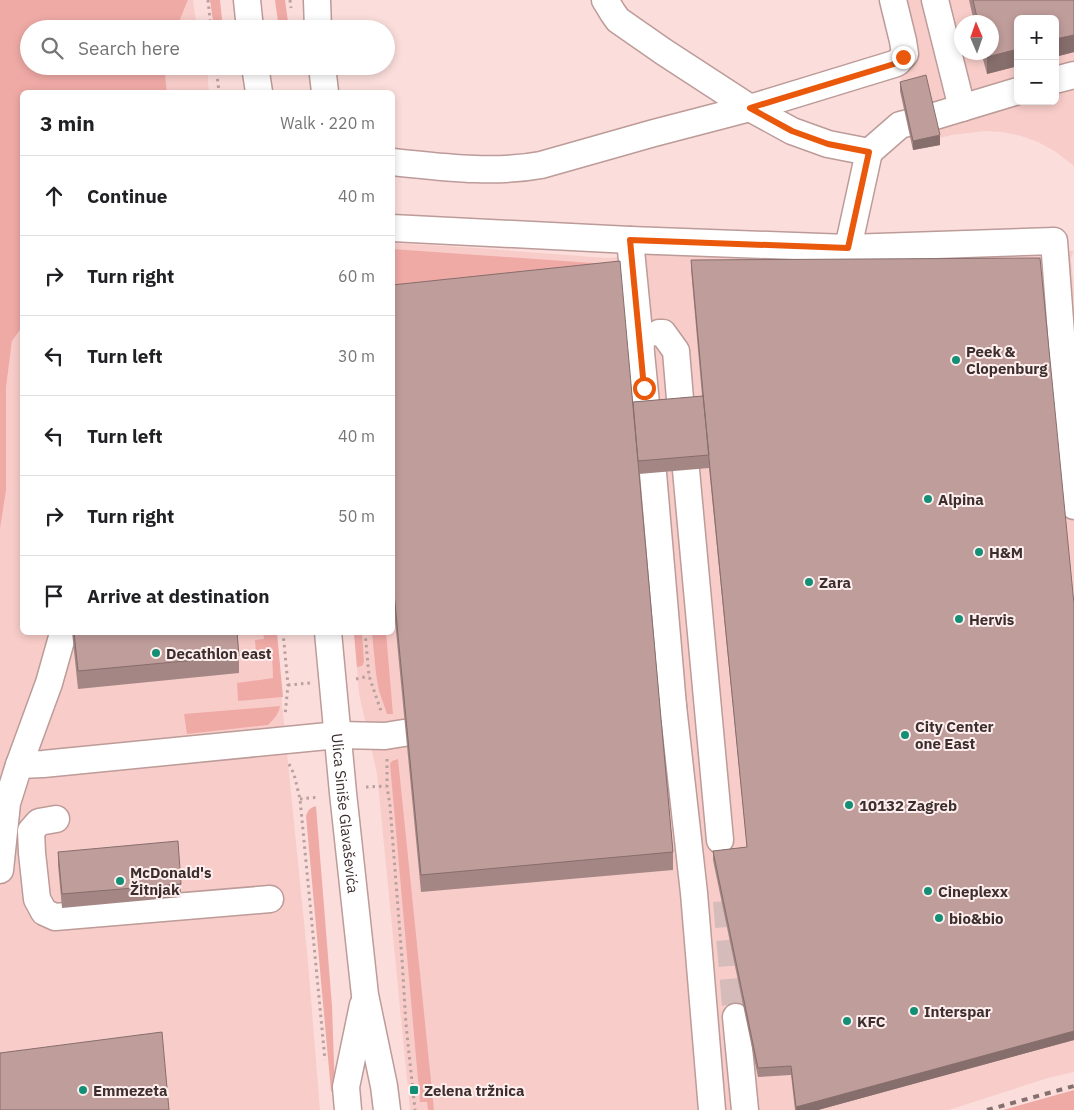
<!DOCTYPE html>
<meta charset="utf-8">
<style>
body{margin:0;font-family:"IBM Plex Sans",sans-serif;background:#f2f2f2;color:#202124}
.controls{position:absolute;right:15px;top:15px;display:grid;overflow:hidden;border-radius:8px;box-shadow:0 2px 8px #0003}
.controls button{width:45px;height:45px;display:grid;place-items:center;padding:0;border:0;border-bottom:1px solid #e0e0e0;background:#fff;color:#202124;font:25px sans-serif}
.compass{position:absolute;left:954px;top:15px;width:45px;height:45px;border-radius:50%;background:#fff;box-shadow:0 2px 8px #0003;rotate:358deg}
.stop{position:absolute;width:15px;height:15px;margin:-11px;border:4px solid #ea580c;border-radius:50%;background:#fff}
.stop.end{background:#ea580c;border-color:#fff;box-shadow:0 1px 5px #0008}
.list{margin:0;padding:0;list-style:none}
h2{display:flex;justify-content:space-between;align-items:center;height:65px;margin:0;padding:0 20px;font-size:21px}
h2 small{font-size:16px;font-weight:400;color:#757577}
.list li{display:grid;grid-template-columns:32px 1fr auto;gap:15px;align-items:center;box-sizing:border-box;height:80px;padding:0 20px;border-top:1px solid #e0e0e0}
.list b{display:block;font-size:19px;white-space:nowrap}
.list em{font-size:16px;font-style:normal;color:#757577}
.icon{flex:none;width:28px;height:28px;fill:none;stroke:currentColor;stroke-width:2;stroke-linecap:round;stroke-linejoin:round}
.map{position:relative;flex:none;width:1074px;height:1110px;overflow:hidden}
.search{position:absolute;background:#fff;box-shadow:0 2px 8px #0003;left:20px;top:20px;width:375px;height:55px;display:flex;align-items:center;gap:12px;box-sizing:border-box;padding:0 18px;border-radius:28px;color:#757577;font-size:19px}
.panel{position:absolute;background:#fff;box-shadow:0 2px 8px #0003;left:20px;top:90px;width:375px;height:545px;border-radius:8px}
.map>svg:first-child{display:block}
</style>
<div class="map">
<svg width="1074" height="1110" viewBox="0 0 1074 1110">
<rect width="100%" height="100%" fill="#fbdedc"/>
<path fill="#f8cdc9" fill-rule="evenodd" d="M188,0H193L197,28L205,29H176Z
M905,0H1074V166L1056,152L1038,142L1021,136L1002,132L985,131L952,135L939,138L940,145L913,150L900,91L903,90L900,74L907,71L911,67L914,62ZM1018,19H1055V101H1018ZM962,22H992V52H962Z
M164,66H207L209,92H167Z
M393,243L463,247L607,258L668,253L1074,251L1071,258L1074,290V1072L1048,1078L949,1110H410L377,774L359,694L354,633L392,632Z
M22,327V632L275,633L308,961L320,1110H0V529L6,491V388L12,341Z"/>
<path fill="#f0aaa6" d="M0,0H188L176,29H29V66H164L167,92H22V327L12,341L6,388V491L0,529Z
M210,0H220L223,29H214Z
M275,0H285L289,29H279Z
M392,249L592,263L618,264L393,299Z
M263,633H277L283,697L238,701L237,683L273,678L272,653H256L255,640L264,639Z
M354,633H362L364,662L362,666L357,667Z
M372,633H386L393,714H387L379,691L376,674Z
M280,706C279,714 273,720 268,725L187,734L184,714Z
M398,759L434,1110H428L427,1102H420L390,764L392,761Z
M316,806L332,1006L335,1091L333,1093L331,1091L306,816C308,810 310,808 316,806Z
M1074,1090V1110H1003Z"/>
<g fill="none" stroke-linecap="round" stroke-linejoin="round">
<path stroke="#d5bbb9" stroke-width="26" stroke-dasharray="26 13" stroke-linecap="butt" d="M726,901L736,1017"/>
<defs>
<g id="minor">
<path d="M247,0L250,29"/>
<path d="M317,0L318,29"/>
<path d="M605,0L613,13L618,20L664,52L750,108L792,131L828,144L869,152L900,125L935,116L1018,91"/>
<path d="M935,0L962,108"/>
<path d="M255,66L259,92"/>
<path d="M322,66L325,92"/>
<path d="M1055,80L1074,75"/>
<path d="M392,162C442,167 492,174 541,165L654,133L750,108L894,64L898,62L905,54L903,41L893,0"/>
<path d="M392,228L630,240L848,248L1054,241L1074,506"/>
<path d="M630,240L647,414"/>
<path d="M848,248L869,152"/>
<path d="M659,333H663L676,351L681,411"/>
<path d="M592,349L641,344"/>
<path d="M686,470L720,840"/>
<path d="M653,473L673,706L694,893L712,1110"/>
<path id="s1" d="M328,632L343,793L365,995L384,1086L387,1110"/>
<path d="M624,710L673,706"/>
<path d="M19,765L43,764L338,735L385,736L441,727"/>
<path d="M56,819L39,822L31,831L32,853L37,899L44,912L55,917L270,899"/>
<path d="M0,870L7,803L19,765L49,683L62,637V632"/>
<path d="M736,1017L745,1110"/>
<path d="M348,1110L346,1087L363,1005"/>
</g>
</defs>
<use href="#minor" stroke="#bc9b98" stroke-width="29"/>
<path stroke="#b8a09e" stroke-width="3" stroke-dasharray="2.5 4" stroke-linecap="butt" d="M208,0L211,29
M290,0L291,8
M216,66L219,92
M283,632L288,685L285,716
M365,632L369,676L381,711
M356,679L369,676
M288,685L310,683
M387,759V786L390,806L402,959L406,1025L415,1110
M289,764L294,774L300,799L325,1060
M366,787L387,786
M300,799L319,797"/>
<use href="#minor" stroke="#fff" stroke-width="26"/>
<path stroke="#84716f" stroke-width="4" stroke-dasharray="6 6" stroke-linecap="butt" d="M987,1110L1074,1086"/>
</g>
<path fill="#a48785" d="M969,0H1074V52L1055,57V19H1018V66L987,74L981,52H992V22H974Z
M900,82L940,145L913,150L900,91Z
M691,260L1074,1040L818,1110H795L791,1075L758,1077L713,860V851L747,847L709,468L639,474L673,852V870L421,892L392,590V285L633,402L702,396L691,269Z
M72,632H237L239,656V673L78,689Z
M58,852L181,884V897L62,908L58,865Z"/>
<path fill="#866e6c" d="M1074,35V52L1055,57V39Z
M1018,49V66L987,74V57Z
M940,135V145L913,150V141Z
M1074,1031V1040L818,1110H796V1107Z"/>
<path fill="#bf9d9b" stroke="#866e6c" d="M973,0H1074V35L1055,39V19H1018V49L987,57L986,52H992V22H978Z
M926,75L940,135L913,141L900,82Z
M1040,258L1074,604V1031L796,1107L791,1066L758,1068L713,851L747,847L709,459L691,260Z
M620,261L673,852L421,875L392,572V285Z
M703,396L709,455L638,461L633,402Z
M74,632H237L239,656L78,671Z
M178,841L181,884L62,894L58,852Z
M162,1032L169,1110H0V1053Z"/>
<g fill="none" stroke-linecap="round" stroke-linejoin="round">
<path stroke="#ea580c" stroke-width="6" d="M644,388L630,240L848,248L869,152L828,144L792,131L750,108L894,64L903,57"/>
</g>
<g fill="#128f75" stroke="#feefee" stroke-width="2">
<circle cx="956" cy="360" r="5"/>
<circle cx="928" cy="499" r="5"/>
<circle cx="979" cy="552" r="5"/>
<circle cx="809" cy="582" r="5"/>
<circle cx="959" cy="619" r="5"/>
<circle cx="156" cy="653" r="5"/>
<circle cx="905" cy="735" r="5"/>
<circle cx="849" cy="805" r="5"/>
<circle cx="120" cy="881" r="5"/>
<circle cx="928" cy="891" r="5"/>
<circle cx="939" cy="918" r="5"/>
<circle cx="914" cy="1011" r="5"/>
<circle cx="847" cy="1021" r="5"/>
<circle cx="83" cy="1090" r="5"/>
<rect x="409" y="1085" width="10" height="10" rx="2.5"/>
</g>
<g text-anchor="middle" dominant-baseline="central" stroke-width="4" stroke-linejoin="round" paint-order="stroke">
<g font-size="15" font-weight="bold" fill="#3c2e2d" stroke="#feefee" text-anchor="start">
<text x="966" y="351">Peek &amp;<tspan x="966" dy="17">Clopenburg</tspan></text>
<text x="938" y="499">Alpina</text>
<text x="989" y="552">H&amp;M</text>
<text x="819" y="582">Zara</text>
<text x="969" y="619">Hervis</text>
<text x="166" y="653">Decathlon east</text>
<text x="915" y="726">City Center<tspan x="915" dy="17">one East</tspan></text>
<text x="859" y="805">10132 Zagreb</text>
<text x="130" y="872">McDonald's<tspan x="130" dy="17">Žitnjak</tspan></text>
<text x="938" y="891">Cineplexx</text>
<text x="949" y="918">bio&amp;bio</text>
<text x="924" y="1011">Interspar</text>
<text x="857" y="1021">KFC</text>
<text x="93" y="1090">Emmezeta</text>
<text x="424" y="1090">Zelena tržnica</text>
</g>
<g font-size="15" fill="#3c2e2d" stroke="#feefee">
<text stroke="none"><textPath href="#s1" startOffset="182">Ulica Siniše Glavaševića</textPath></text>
</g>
</g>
</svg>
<div class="controls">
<button>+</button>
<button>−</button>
</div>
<svg class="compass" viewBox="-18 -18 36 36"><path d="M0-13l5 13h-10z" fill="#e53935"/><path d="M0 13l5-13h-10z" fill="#757577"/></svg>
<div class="stop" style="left:644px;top:388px"></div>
<div class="stop end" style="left:903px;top:57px"></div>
<div class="search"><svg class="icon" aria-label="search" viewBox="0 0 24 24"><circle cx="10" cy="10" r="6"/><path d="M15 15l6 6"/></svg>Search here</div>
<section class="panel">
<h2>3 min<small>Walk · 220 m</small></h2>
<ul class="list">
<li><svg class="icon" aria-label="ahead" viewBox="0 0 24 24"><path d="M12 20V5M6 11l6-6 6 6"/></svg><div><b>Continue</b></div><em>40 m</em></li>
<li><svg class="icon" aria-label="right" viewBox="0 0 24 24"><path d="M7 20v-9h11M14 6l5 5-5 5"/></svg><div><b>Turn right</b></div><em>60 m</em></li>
<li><svg class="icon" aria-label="left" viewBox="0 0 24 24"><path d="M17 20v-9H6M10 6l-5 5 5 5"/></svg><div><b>Turn left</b></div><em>30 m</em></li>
<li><svg class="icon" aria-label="left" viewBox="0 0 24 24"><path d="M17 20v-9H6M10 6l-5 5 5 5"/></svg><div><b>Turn left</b></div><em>40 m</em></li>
<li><svg class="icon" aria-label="right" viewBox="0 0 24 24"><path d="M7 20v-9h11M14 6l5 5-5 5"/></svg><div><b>Turn right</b></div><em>50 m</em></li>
<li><svg class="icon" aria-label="arrive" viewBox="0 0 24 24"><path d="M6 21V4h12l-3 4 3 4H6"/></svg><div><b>Arrive at destination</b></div></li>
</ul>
</section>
</div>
